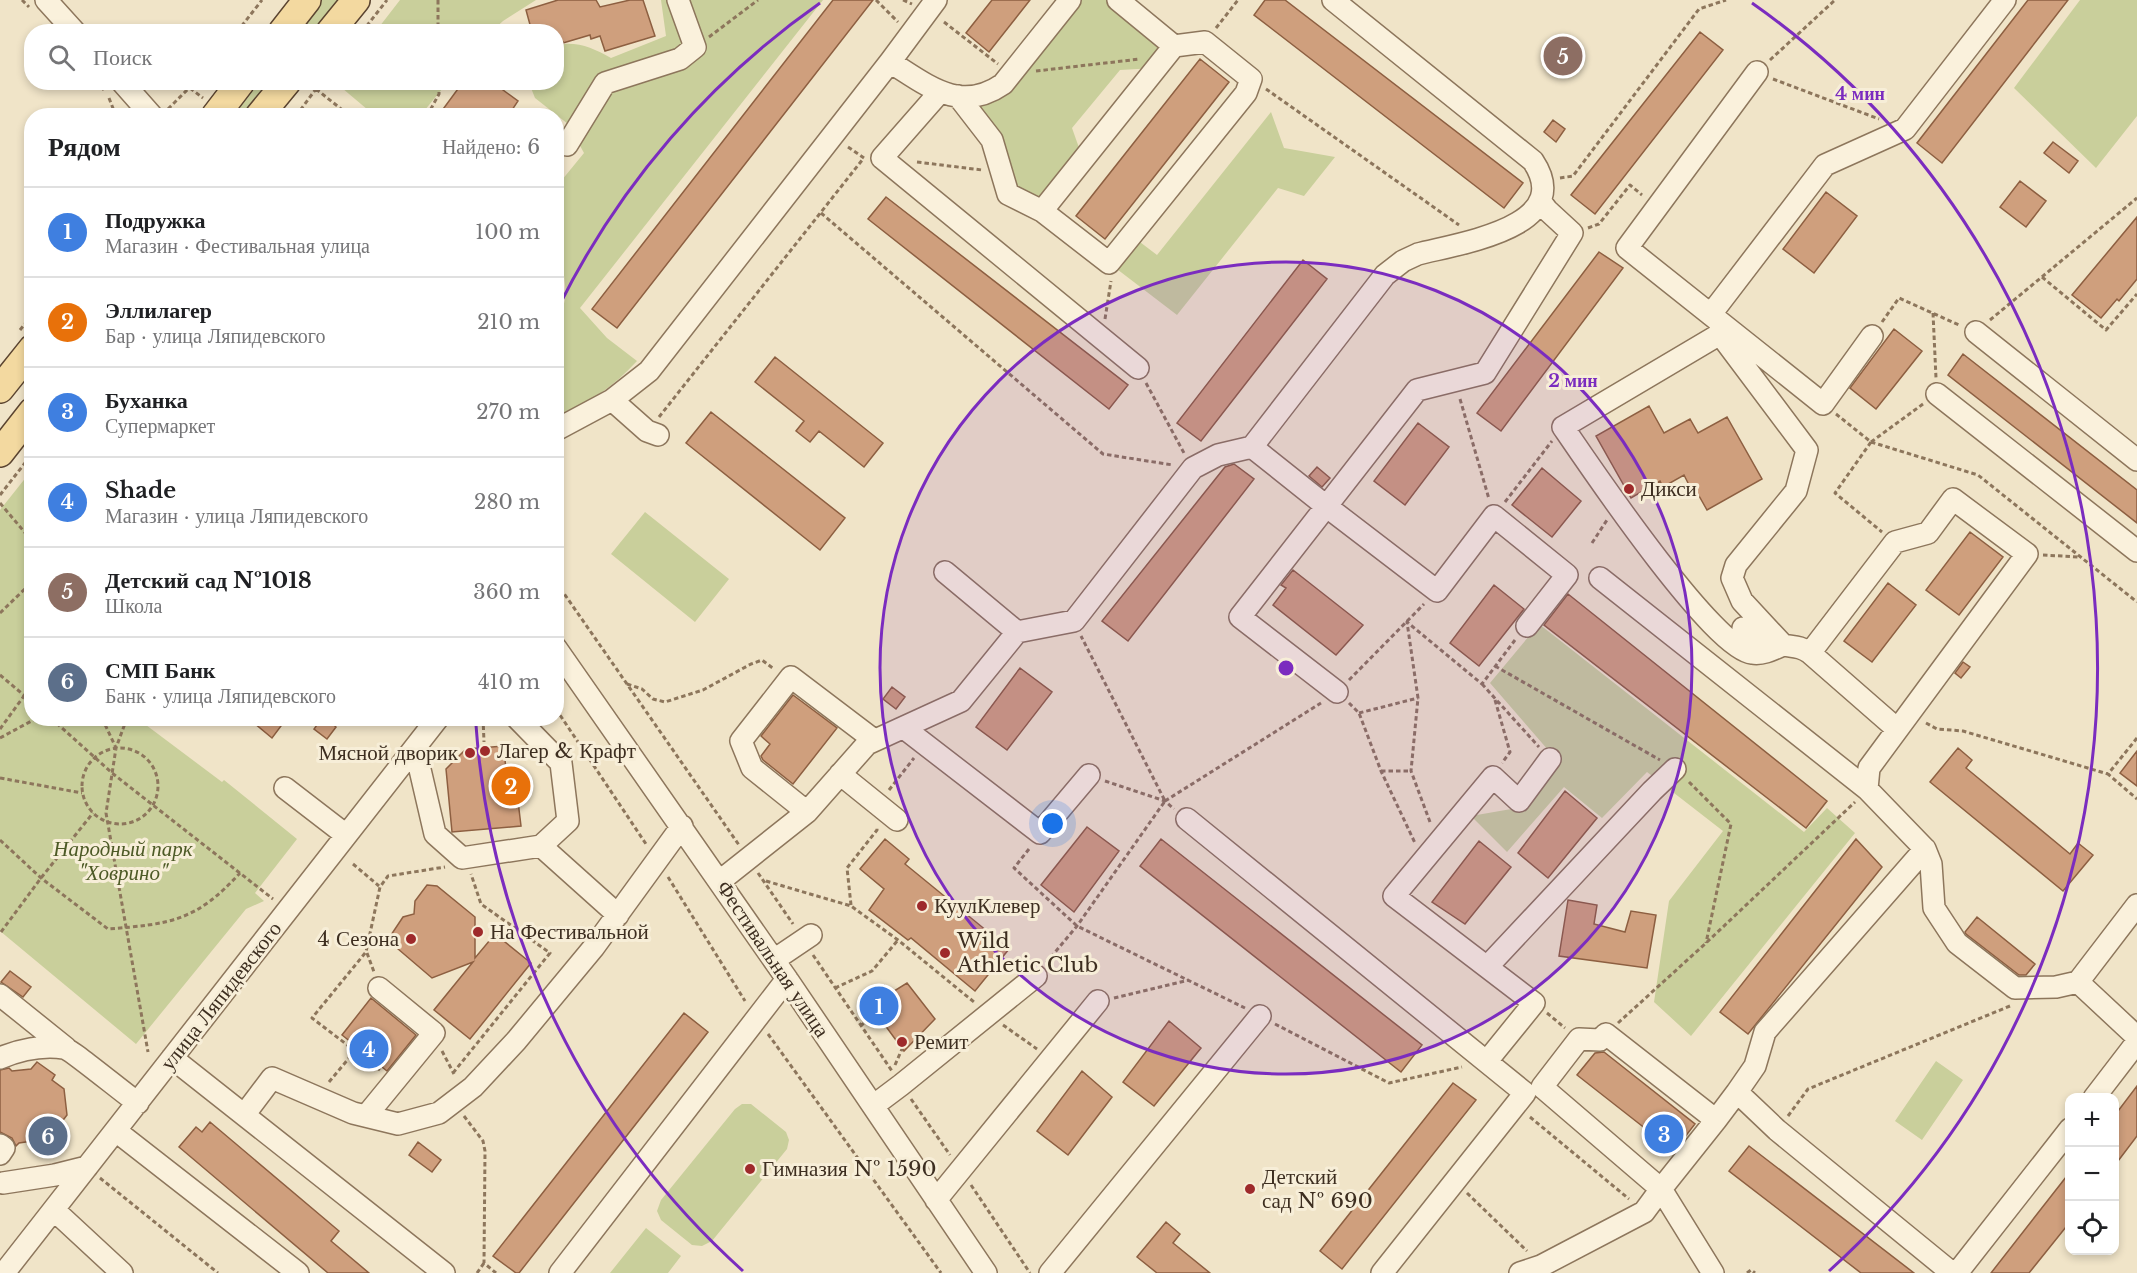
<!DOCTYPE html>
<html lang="ru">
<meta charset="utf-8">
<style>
body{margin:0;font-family:"Libre Baskerville",serif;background:#f2f2f2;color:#202124}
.controls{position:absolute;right:18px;bottom:18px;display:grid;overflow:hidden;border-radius:12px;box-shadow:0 3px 9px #0003}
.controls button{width:54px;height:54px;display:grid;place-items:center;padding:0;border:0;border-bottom:2px solid #e0e0e0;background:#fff;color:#202124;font:30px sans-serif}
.you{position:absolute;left:1053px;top:824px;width:21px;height:21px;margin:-15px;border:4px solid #fff;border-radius:50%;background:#1a73e8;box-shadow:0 0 0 9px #1a73e833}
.badge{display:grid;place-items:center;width:39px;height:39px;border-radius:50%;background:#0b8043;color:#fff;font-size:20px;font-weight:700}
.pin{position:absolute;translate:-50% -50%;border:3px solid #fff;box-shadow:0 2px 6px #0006}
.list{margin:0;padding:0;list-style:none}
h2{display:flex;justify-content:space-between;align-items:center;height:78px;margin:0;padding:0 24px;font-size:26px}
h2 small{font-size:20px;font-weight:400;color:#757577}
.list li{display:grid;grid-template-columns:39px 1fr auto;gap:18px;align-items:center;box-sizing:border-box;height:90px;padding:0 24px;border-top:2px solid #e0e0e0}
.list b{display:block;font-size:22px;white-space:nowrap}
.list p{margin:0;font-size:20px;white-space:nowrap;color:#757577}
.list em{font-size:20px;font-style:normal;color:#757577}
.icon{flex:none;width:33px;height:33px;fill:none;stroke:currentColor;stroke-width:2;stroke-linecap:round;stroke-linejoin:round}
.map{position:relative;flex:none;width:2137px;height:1273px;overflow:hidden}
.search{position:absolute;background:#fff;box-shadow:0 3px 9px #0003;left:24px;top:24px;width:540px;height:66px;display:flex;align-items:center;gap:15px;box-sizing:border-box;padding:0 21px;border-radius:24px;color:#757577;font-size:22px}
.panel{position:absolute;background:#fff;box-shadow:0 3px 9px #0003;left:24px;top:108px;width:540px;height:618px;border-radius:24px}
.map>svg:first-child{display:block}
</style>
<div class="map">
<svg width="2137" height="1273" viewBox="0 0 2137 1273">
<rect width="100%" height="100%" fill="#f0e4c8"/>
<path fill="#c9cf9b" d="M307,0H356L330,31L282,32Z
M400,0H536L503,21L492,31H376Z
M661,0H823L580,308L607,338L637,361C615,385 588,405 557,415V337L566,294L557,209V186L584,153L568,124L535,98L529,83L556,82L557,45C577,41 593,48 611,58L666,36Z
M1070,0H1118L1174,46L1156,68L1120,70L1072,128L1083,159L1042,211L1008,194L958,96H976Z
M2080,0H2137V116L2096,168L2014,88Z
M241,83H287L259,115L215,116Z
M336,83L337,82L447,83L420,116L374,115Z
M1271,112L1284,148L1335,157L1304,196L1278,188L1177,315L1109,263L1132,236L1157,255Z
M31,471L32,718L138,719L222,782L224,780L297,839L255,893L264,901L246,909L136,1044L0,931V510Z
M645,512L729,579L695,622L611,554Z
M1539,624L1804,832L1827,808L1855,833L1691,1036L1654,1002L1669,901L1723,831L1647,772L1602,818L1564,787L1507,852L1471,816L1517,808L1555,758L1490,683Z
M1936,1061L1963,1080L1922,1140L1895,1121Z
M742,1104H751L786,1132L789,1140L787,1149L712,1241L702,1246L692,1245L661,1220L657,1211L661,1200L735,1109Z
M646,1228L681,1256L668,1273H610Z"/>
<path fill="#cf9f7d" stroke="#8d5f41" stroke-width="1.5" d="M558,0H596L600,7L630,0H643L655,36L605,51L600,36L591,39L590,35L563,43V42L556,43V32H532L526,10Z
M833,0H873L617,328L592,309Z
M992,0H1030L989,52L966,33Z
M1265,0H1285L1523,183L1504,208L1254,15Z
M2028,0H2068L1942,163L1917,143Z
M1700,32L1723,50L1595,214L1571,195Z
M1200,59L1229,82L1105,239L1076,216Z
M463,82H492L518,101L508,116H438Z
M1553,120L1565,129L1556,142L1544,132Z
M2053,142L2078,161L2069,173L2044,153Z
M2020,181L2046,201L2026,227L2000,207Z
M1826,192L1857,216L1814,273L1783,249Z
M886,197L1128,385L1109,409L868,219Z
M2137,217V279L2119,301L2117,299L2101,318L2072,295Z
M1599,252L1623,268L1501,431L1477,413Z
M1303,260L1327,279L1201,441L1177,423Z
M1894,329L1922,351L1876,409L1850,388Z
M1963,354L2137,490V523L1948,375Z
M775,357L883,443L864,467L819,431L810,442L796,431L804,421L755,382Z
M1649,406L1664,433L1690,419L1698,433L1727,417L1762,479L1707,510L1694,487L1691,489L1684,475L1663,487L1660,481L1631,498L1596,436Z
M711,412L845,518L820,550L686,443Z
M1418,423L1449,447L1405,505L1374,481Z
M1234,464L1254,479L1128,641L1102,621L1225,467Z
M1317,467L1330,478L1322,487L1309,476Z
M1542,468L1581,501L1552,537L1512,505Z
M1970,532L2003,557L1959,615L1926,590Z
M1293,570L1363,625L1336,655L1273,605L1286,588L1281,585Z
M1888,583L1916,605L1872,662L1844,641Z
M1494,585L1524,609L1479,666L1450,643Z
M1568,594L1827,801L1806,828L1544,625Z
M1963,662L1970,667L1961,678L1955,673Z
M1020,668L1052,692L1007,750L976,727Z
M892,687L905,697L896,709L883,699Z
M793,695L837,728L793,784L763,760L761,756L770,744L761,736Z
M248,718H287L272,738Z
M322,718H326L336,727L327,739L314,729Z
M504,746L506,772L512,771V774L522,773L525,793L522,794L523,800L518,801L521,826L452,832L446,769L466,749Z
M1958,748L1972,760L1966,768L2070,854L2078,843L2093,855L2063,891L1930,782Z
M2137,751V786L2120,773Z
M1565,791L1597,818L1548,878L1518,853Z
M1087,827L1119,851L1074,912L1041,885Z
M885,839L909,859L905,864L1009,949L975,991L911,938L908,940L869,910L884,889L860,869Z
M1161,839L1422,1045L1401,1072L1140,866Z
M1856,839L1882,867L1748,1034L1720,1012Z
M1479,841L1511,867L1465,924L1432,902Z
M427,885L437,886L475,917V958L495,934L531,963L470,1039L434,1010L473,962L432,978L391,943V935L403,917L414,914L415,901Z
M1568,900L1597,905L1594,924L1625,932L1631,911L1656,915L1647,968L1559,956Z
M1977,917L2035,964L2026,975H2019L1966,934L1965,932Z
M10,971L31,987L23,997L1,982Z
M907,983L935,1019L904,1051L865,998L884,985L891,993Z
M371,998L416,1035L387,1071L342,1035Z
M684,1013L708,1032L519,1273H516L493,1256Z
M1169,1021L1201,1048L1154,1106L1123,1082Z
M1604,1052L1695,1124L1674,1151L1577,1075L1595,1053Z
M37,1062L55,1075L52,1080L64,1089L67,1115L57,1128L59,1130L46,1146L39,1140L19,1143L16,1146L12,1138L0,1132V1070L9,1068L12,1071L31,1069Z
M1082,1071L1112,1097L1068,1155L1037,1131Z
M1453,1083L1476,1100L1342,1269L1320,1251Z
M2137,1086V1136L2115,1165V1115Z
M210,1122L339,1231L331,1241L369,1273H328L179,1147L196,1127L202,1132Z
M418,1142L441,1160L432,1172L409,1155Z
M1749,1146L1914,1273H1861L1729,1171Z
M2070,1172V1222L2029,1273H1991Z
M1166,1222L1180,1234L1173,1243L1210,1273H1157L1137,1257Z"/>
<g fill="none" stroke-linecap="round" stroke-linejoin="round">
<defs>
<path id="minor" d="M46,0L75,32
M1118,0L1174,46
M890,62L936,0
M1757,72L1627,248L1823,404L1872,336
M122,82L152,116
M939,93L882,158L1138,368
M958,96L992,140L1008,194L1042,211L1109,263L1246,93L1251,79L1205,42L1174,46L1042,211
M567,145L605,83L680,59L695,47L678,0
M1711,314L1825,165L1905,129L2005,0
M1976,332L2137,460
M1720,334L1807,450L1796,491L1736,565L1732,578L1742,601L1783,645C1774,649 1763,655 1752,653C1713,649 1589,465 1563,427Z
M1937,394L2137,551
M612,400L647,431L658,435
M556,430L612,400L649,371L890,62C927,85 960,114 1003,84L1070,0
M1252,447L1326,506L1437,591L1494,516L1567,575L1527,626
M945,572L1017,632
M1600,578L1867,789
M556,648L787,979L986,1273
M1810,653L1897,729
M1337,692L1240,617L1417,390L1485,373L1572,233L1547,210L1541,202
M904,728L1040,833L1089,775
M415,748L435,834L462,858L541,846L568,821L561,763L517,718
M840,774L897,820
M285,788L346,835
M807,812L752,768L741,741L791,677L874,740
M1187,819L1525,1093L1382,1273
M541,846L618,915
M1925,849L1931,864L1934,908L1957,943L2015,988L2056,987L2078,982L2137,905
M720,881L807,812L867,744L961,701L1017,632L1074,621L1193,468L1218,455L1252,447L1385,275L1403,261L1418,254C1460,243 1577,227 1533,161L1333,0
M774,960L811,935
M1487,967L1652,791L1675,769
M2078,982L2137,1037
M0,995L66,1048
M1606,1034L1716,1120L1661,1189L1542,1087L1579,1039L1600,1040Z
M0,1058C19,1050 43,1045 64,1048C72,1050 126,1095 138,1103
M172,1058L444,1273
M1487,1061L1534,1003L1394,896L1493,777L1519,801L1550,759
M1737,1092L1755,1066L1765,1032L1925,849L1867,789L1869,768L2027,554L1953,499L1928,533L1895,542L1810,653C1800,646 1794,647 1783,645C1768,642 1755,635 1743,628
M2094,1098L2137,1042
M873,1106L901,1085L1036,976
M244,1115L272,1078L353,1113L398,1124L439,1113L473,1087L516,1041L594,947L682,826
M366,1116L434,1033L379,988
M1716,1120L1737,1092L1777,1130L1952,1273
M116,1131L298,1273
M0,1145L4,1148L0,1154
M3,1183L55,1175L87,1167
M936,1200L1098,1001
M54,1210L122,1273
M4,1273L438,718
M560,1273L787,979
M1050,1273L1260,1016
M1520,1273L1541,1266L1644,1212L1661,1189L1713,1273
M1957,1273L2070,1129"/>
<path id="major" d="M282,32L307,0
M330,32L356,0
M215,116L241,82
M259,116L287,82
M0,389L32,349
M0,453L32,412"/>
</defs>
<use href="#minor" stroke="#8d765c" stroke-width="24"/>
<use href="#major" stroke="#5b4430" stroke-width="30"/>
<path stroke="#8d765c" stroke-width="3" stroke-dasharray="4.5 3" stroke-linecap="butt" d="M22,0L29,7
M438,0V32
M876,0L898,22
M903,0L912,4
M944,22L998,64
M1216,28L1238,0
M237,32L262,0
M362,32L387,0
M709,37L758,0
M1770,60L1835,0
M1036,71L1140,59
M1773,79L1879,119
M98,82L104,90
M190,88L203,98
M316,89L350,116
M1266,89L1459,225
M109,98L116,116
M168,109L195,82
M296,116L321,82
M427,116L439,94V82
M848,147L864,158
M917,162L982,170
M1560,178L1573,176L1699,9L1726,0
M821,213L1103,454L1173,465
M1588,228L1599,224L1630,185L1642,195
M2042,277L2106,330L2137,294
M1933,313L1936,378
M1105,319L1111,281
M1990,320L2137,198
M1882,322L1899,298L1959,325
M20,330L32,315
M1146,383L1184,453
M1460,399L1489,499
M1836,414L1871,442L1835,493L1882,532
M659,417L863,159
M1871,442L1978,475L2137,602
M1871,442L1923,404
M0,495L32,454
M1505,502L1552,441
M0,503L32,541
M1592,543L1607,520
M2043,555L2079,557
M556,582L739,845
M0,613L32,582
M1495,666L1660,760
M0,675L32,702
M1349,680L1424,604
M627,684L642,689L653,699L665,702L703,690L751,664L762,660L774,669
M1482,684L1539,747
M1495,700L1510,752L1502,763
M1349,703L1359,713L1381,771L1415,843
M556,709L646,844
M1359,713L1418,698
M51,718L112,773L273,899
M102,718L116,748
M127,718L116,748L106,813L148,1052
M483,718L484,742
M1926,723L1937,729L1963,731L2108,774
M0,729L32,685
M0,738L37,718
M2137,738L2108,774L2137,799
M82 786a38 38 0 1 1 76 0a38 38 0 1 1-76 0Z
M1381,771H1411
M0,778L82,793
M1105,781L1165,801L1174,809
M1689,782L1731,824L1706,943
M889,790L914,758
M1165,801L1321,703
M1430,822L1411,771L1418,698L1407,622L1482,684L1515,640
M0,840L41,878L108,929C171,924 196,921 240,873
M1029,849L1014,868L1077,926L1245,1008
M353,864L379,886
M758,873L793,924
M668,877L745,1001
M766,881L851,906L898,940L974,1002
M851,905L847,868L877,830V826
M1,932L41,878L93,813
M367,953L374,972
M813,955L892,1071
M1046,963L1077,926L1165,801L1081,636
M835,988L872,971L898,940
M1114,998L1189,980
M1547,1013L1565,1028
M1618,1023L1706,943L1855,802
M1275,1024L1389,1083L1462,1067
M1003,1025L1037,1049
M860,1026L876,1015
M768,1034L941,1273
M442,1051L454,1074
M895,1065L902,1049
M380,1070L312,1018L366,952L380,887L388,876L445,867
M453,1073L550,953L481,904L471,874
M329,1082L355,1051
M911,1099L950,1155
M464,1116L483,1141L485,1151L484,1263L496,1273
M1788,1116L1808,1089L2010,1006
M1530,1117L1629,1199
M100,1178L218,1273
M971,1185L1030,1273
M1467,1193L1527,1251
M477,1273L484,1263
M1747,1273L1751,1270L1755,1273"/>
<use href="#minor" stroke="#faf1dc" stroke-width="21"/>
<use href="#major" stroke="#f3d9a0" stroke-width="27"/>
</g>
<circle cx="1286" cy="668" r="406" fill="#7b2cbf" fill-opacity=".12"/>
<g fill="none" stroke="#7b2cbf" stroke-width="3">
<circle cx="1286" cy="668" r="406"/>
<path d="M743 1271A812 812 0 0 1 476 725M559 306A812 812 0 0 1 820 3M1752 3A812 812 0 0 1 1829 1271"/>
</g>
<g fill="#9e2a2b" stroke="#f7eed8" stroke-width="2">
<circle cx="1629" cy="489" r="6"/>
<circle cx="485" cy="751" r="6"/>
<circle cx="470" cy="753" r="6"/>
<circle cx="922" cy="906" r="6"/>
<circle cx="478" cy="932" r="6"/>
<circle cx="411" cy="939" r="6"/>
<circle cx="945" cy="953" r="6"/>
<circle cx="902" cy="1042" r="6"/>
<circle cx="750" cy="1169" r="6"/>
<circle cx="1250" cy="1189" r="6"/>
</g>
<g text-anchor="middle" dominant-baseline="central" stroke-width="6" stroke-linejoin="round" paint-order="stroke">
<g font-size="21" fill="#3d2e20" stroke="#f7eed8" text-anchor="start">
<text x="1641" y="489">Дикси</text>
<text x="497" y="751">Лагер &amp; Крафт</text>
<text x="458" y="753" text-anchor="end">Мясной дворик</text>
<text x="934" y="906">КуулКлевер</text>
<text x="490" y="932">На Фестивальной</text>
<text x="399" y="939" text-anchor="end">4 Сезона</text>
<text x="957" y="941">Wild<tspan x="957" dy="24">Athletic Club</tspan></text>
<text x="914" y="1042">Ремит</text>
<text x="762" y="1169">Гимназия № 1590</text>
<text x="1262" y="1177">Детский<tspan x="1262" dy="24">сад № 690</tspan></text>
</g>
<g font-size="21" font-style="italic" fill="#4d5a26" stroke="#f7eed8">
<text x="123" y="849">Народный парк<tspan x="123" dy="24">"Ховрино"</tspan></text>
</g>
<g font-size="21" fill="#3d2e20" stroke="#f7eed8">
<text transform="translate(773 959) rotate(56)">Фестивальная улица</text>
<text transform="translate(221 996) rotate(-52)">улица Ляпидевского</text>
</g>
</g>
<circle cx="1286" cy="668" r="9" fill="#7b2cbf" stroke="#f7eed8" stroke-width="3"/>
<g font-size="18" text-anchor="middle" font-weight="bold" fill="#7b2cbf" stroke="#f7eed8" stroke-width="6" stroke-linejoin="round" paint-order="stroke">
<text x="1860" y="100">4 мин</text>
<text x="1573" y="387">2 мин</text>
</g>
</svg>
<div class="controls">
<button>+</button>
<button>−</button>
<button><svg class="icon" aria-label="locate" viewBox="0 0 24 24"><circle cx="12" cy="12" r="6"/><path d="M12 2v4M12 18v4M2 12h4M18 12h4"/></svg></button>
</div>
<div class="you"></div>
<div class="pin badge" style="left:879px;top:1006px;background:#3f7fe0">1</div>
<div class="pin badge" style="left:511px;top:786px;background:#e8710a">2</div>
<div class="pin badge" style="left:1664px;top:1134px;background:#3f7fe0">3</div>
<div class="pin badge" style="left:369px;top:1049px;background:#3f7fe0">4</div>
<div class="pin badge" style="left:1563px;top:56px;background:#8d6e63">5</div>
<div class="pin badge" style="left:48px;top:1136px;background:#5c6f8a">6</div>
<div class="search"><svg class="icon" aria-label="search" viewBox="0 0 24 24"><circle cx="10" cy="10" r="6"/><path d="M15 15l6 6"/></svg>Поиск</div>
<section class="panel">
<h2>Рядом<small>Найдено: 6</small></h2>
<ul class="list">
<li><span class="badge" style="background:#3f7fe0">1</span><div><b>Подружка</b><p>Магазин · Фестивальная улица</p></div><em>100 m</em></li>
<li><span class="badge" style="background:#e8710a">2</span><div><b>Эллилагер</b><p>Бар · улица Ляпидевского</p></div><em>210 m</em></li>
<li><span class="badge" style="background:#3f7fe0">3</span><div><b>Буханка</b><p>Супермаркет</p></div><em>270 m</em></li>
<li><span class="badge" style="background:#3f7fe0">4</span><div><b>Shade</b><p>Магазин · улица Ляпидевского</p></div><em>280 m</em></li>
<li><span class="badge" style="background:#8d6e63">5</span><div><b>Детский сад №1018</b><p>Школа</p></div><em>360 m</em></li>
<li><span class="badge" style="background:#5c6f8a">6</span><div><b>СМП Банк</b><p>Банк · улица Ляпидевского</p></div><em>410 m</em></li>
</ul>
</section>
</div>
